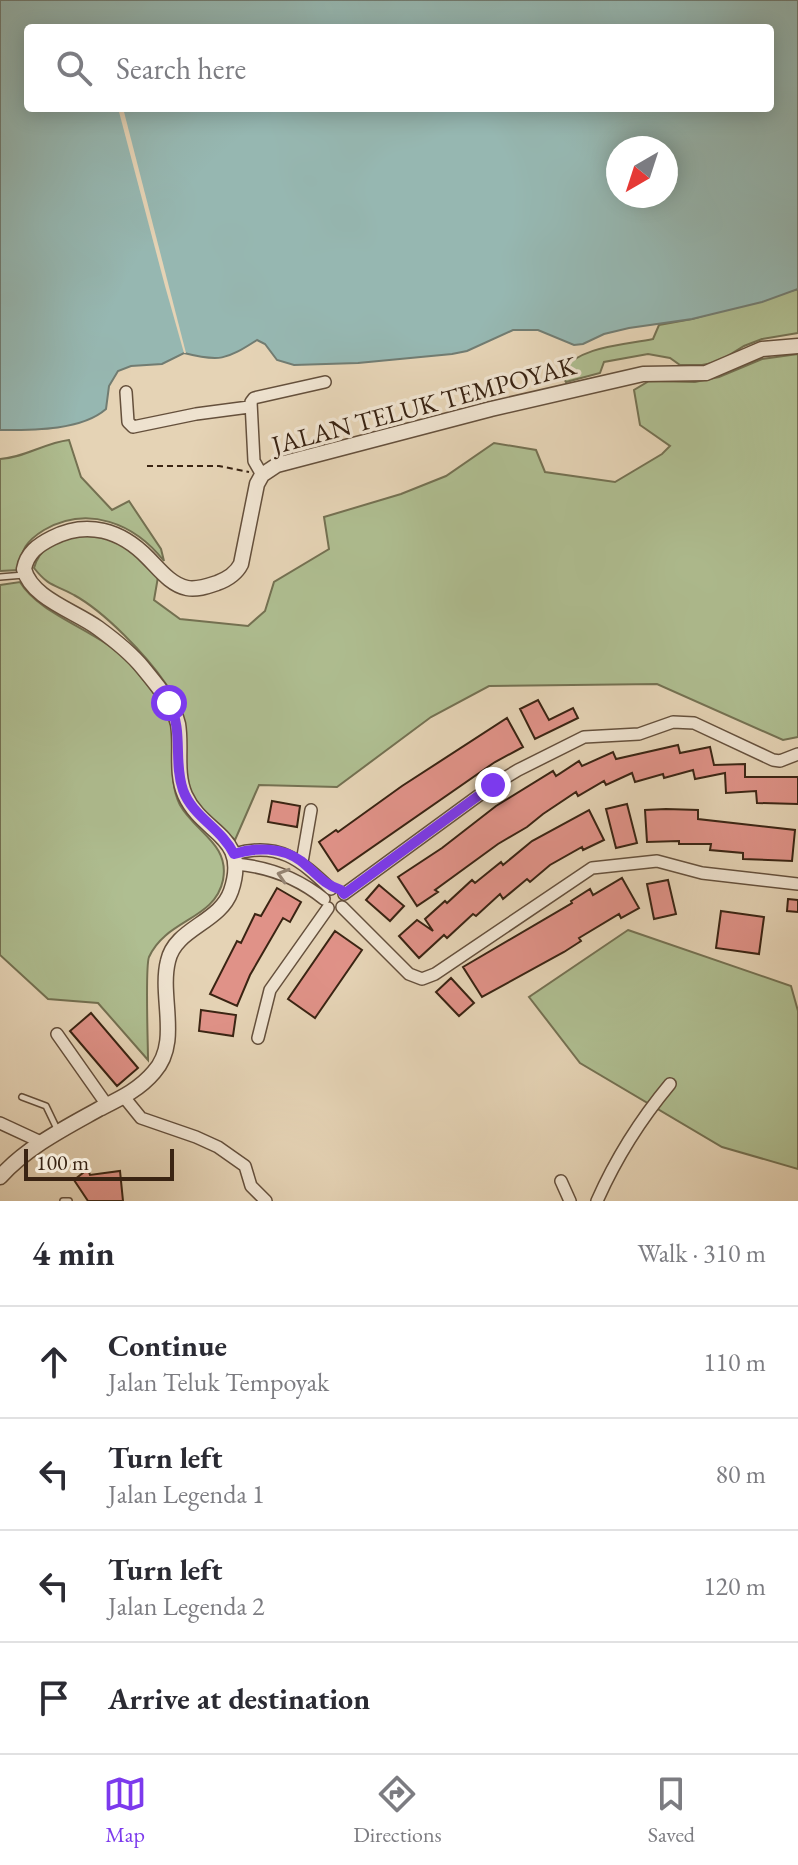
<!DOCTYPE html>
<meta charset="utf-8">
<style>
body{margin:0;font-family:"EB Garamond",serif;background:#f7f7f7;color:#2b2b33}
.compass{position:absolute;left:606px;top:136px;width:72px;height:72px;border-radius:50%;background:#fff;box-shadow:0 4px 20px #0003;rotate:219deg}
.scale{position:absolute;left:24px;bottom:20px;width:150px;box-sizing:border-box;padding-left:8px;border:4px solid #3a2413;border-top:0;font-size:22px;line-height:28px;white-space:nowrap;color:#3a2413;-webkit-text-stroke:6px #eee2cf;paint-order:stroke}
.stop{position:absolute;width:24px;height:24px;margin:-18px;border:6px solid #7c3aed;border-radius:50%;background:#fff}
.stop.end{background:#7c3aed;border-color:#fff;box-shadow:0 2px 8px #0008}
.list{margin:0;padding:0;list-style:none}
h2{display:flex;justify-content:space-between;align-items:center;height:104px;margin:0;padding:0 32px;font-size:34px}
h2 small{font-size:26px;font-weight:400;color:#7c7c81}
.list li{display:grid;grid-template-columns:52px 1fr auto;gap:24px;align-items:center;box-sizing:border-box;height:112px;padding:0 32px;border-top:2px solid #e1e1e2}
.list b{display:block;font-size:30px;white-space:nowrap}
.list p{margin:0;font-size:26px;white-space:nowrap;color:#7c7c81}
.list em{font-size:26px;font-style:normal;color:#7c7c81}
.icon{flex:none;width:44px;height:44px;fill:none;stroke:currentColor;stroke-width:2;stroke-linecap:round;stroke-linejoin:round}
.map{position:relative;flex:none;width:798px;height:1201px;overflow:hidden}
.search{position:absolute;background:#fff;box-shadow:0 4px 20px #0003;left:24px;right:24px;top:24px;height:88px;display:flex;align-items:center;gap:20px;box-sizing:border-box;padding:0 28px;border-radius:8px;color:#7c7c81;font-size:30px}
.sheet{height:552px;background:#fff}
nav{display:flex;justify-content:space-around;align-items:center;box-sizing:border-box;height:112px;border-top:2px solid #e1e1e2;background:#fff;font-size:22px;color:#7c7c81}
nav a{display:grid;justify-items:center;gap:4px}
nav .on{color:#7c3aed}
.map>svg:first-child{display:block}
</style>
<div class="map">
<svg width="798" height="1201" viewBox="0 0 798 1201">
<rect width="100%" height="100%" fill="#e5d3b5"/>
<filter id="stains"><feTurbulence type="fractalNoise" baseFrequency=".0025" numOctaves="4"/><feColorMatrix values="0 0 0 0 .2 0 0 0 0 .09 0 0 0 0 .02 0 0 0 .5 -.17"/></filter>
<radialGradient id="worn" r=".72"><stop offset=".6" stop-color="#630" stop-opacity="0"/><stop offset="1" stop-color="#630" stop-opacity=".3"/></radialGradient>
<path fill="#afbe91" stroke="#747152" stroke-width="2" d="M798,289V333L762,339L744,346L718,362L702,365H680L670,358L648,354L604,362L600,373L566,382L560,372C580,346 623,345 653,339L659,325L692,319Z
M798,354V737L783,740L657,684L489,686L431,717L337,787L259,785L235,840C223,829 203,816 195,802C174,766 191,719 166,684C146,655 105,612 74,595C55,584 50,588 34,568C45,528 102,530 131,549C141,556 150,568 158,577L154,600L180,619L248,626L265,611L274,582L329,549L324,517L401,494L446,476L494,443L536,450L545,472L615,482L662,454L670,446L640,425L634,390L649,381L695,382L719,377L762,359Z
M69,440L81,477L112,510L129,501L161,549L164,561C134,523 88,505 44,530C26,541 21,550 19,570L0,571V459C24,458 44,443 69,440Z
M20,582C41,617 104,632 131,665C143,679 164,704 170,721C178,745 166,778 180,805C195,832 230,844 223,880C215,920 166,919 149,957C145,967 148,1043 148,1060L98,1003L48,999L0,955V585Z
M628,930L791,986L798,1011V1169L722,1147L580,1063L529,997Z"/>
<path fill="#96b7b1" stroke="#717c72" stroke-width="2" fill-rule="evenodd" d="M0,0H798V289L762,302L692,319L629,328L604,334L583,344L574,345L538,330H513L467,351L452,354L358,363L294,365L277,360L265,344L257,340C226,360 219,362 184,353L162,364L131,366L118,371L109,386L106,409C81,431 31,430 0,430ZM28,28H770V108H28ZM618,148H666V196H618Z"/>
<path fill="#e5d3b5" d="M118,108H123L186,353H184L165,286Z"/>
<path fill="#e09288" stroke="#3a2413" stroke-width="2" d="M538,700L549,720L573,708L578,718L535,739L520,709Z
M507,718L523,747L495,762L338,871L319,842L336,830L338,832L402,786Z
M678,745L680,753L710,747L714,765L745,764V777H798V804L757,803L756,791L726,793L725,773L695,779L693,770L664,778L663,774L635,782L632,773L606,785L604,781L578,796L576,792L543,814L527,827L498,844L435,890L438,892L417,906L398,877L442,848L496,806L553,771L556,776L579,761L582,766L613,752L616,759Z
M272,801L300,806L297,827L268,822Z
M627,804L637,843L616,848L606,809Z
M666,809L698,810V819L795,830L792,861L743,859V853L710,850L711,844H679V841L647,842L645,810Z
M589,810L604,840L583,850L582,847L550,865L530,882L527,879L503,899L500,894L476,916L473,914L447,938L444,935L419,958L399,936L417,920L433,931L425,919L445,901L447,903L472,880L475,883L501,862L503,865L532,841Z
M622,878L639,908L621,918L619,914L579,938L581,941L564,952L482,997L463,967L572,903L571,901L590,889L593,895Z
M668,880L676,914L654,919L647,884Z
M379,885L404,906L390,921L366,900Z
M277,888L301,902L290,922L283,918L250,975L237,1006L210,994L237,941L241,943L255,914L261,916Z
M788,899L798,900V912L787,911Z
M721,911L764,917L759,954L716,948Z
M335,931L362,950L315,1018L288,999Z
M451,978L474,1003L459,1016L436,992Z
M201,1010L236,1015L233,1036L199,1031Z
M91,1013L138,1068L117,1086L70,1031Z
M88,1169L90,1175L120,1171L123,1201H88L74,1180Z"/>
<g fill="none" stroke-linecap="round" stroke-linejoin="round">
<defs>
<path id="service" d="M0,577L24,575
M22,1097L46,1106L58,1131
M63,1201H69"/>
<path id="minor" d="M126,392L128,422L133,427L196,414L249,407
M262,475L254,461L251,402L254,398L325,382
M234,854C279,841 300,860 331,889
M302,862L311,810
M236,864C270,867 298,878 324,899
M344,894L493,785L518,770L584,737L639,734L673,722L694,723L773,760L780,761L798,754
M342,907L409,974L422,979L435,974L592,868L657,861L702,873L798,884
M57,1034L107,1105
M258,1038L270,990L328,908
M124,1097L141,1118L196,1137L218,1147L245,1166L251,1186L266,1201
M0,1123L41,1142
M561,1181L570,1201
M597,1201C616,1158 640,1120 670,1084"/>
<path id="tertiary" d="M0,1177C27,1147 65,1128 99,1109C119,1099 139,1090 154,1072C181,1042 159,997 168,961C175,928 220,923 231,891C250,835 203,835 185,795C175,772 182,747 178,724C173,703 156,684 143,668C131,653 113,639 98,628C75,611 31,598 24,569C27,553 38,545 52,538C87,520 121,530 148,558C159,569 171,585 187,588C197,590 208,586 217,583C228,579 236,574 241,564L257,484L262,475L277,465L491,409L643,374L706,373L762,349L798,346"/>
</defs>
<use href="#service" stroke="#65503c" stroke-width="8"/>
<use href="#minor" stroke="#65503c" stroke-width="14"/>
<use href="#tertiary" stroke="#65503c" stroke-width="17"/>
<path stroke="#3a2413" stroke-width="2" stroke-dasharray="6 4" stroke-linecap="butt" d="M147,466H219L249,472"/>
<use href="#service" stroke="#eee2cf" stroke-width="5"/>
<use href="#minor" stroke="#eee2cf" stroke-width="11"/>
<use href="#tertiary" stroke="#eee2cf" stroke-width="14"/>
</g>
<defs><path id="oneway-chevron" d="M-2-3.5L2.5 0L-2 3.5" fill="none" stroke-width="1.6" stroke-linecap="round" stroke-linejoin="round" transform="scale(2)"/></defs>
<use stroke="#948371" href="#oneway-chevron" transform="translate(283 875) rotate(-163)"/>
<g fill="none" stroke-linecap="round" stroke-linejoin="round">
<path stroke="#7c3aed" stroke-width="10" d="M169,703C184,731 173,761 183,790C192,816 222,829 234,854C256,847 282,847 301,861C315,872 324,885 341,890L344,894L493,785"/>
</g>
<g text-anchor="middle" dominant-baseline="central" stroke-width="7" stroke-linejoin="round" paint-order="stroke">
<g font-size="26" fill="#3a2413" stroke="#eee2cf">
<text transform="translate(424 405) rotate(-15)">JALAN TELUK TEMPOYAK</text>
</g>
</g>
<rect width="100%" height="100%" filter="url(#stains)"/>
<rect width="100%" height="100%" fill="url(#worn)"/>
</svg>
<svg class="compass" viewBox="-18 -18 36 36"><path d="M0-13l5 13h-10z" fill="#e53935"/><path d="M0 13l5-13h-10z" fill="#7c7c81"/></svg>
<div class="scale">100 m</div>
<div class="stop" style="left:169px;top:703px"></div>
<div class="stop end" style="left:493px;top:785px"></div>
<div class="search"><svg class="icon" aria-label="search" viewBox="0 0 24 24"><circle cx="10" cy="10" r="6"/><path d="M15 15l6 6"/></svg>Search here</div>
</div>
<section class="sheet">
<h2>4 min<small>Walk · 310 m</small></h2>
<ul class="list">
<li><svg class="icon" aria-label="ahead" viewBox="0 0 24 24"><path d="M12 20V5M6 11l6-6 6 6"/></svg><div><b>Continue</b><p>Jalan Teluk Tempoyak</p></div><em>110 m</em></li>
<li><svg class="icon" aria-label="left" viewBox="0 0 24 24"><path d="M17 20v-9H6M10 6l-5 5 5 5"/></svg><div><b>Turn left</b><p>Jalan Legenda 1</p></div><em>80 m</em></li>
<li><svg class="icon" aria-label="left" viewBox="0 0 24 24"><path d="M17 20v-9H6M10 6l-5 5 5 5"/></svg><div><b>Turn left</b><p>Jalan Legenda 2</p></div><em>120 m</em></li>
<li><svg class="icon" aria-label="arrive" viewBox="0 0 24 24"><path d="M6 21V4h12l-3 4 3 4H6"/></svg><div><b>Arrive at destination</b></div></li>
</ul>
</section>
<nav>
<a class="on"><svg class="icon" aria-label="map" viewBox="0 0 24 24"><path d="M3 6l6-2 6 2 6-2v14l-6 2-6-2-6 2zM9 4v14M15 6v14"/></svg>Map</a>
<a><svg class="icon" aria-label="directions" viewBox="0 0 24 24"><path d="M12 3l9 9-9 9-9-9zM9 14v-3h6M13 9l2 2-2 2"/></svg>Directions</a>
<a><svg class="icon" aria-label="saved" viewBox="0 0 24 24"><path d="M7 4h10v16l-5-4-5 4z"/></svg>Saved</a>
</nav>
